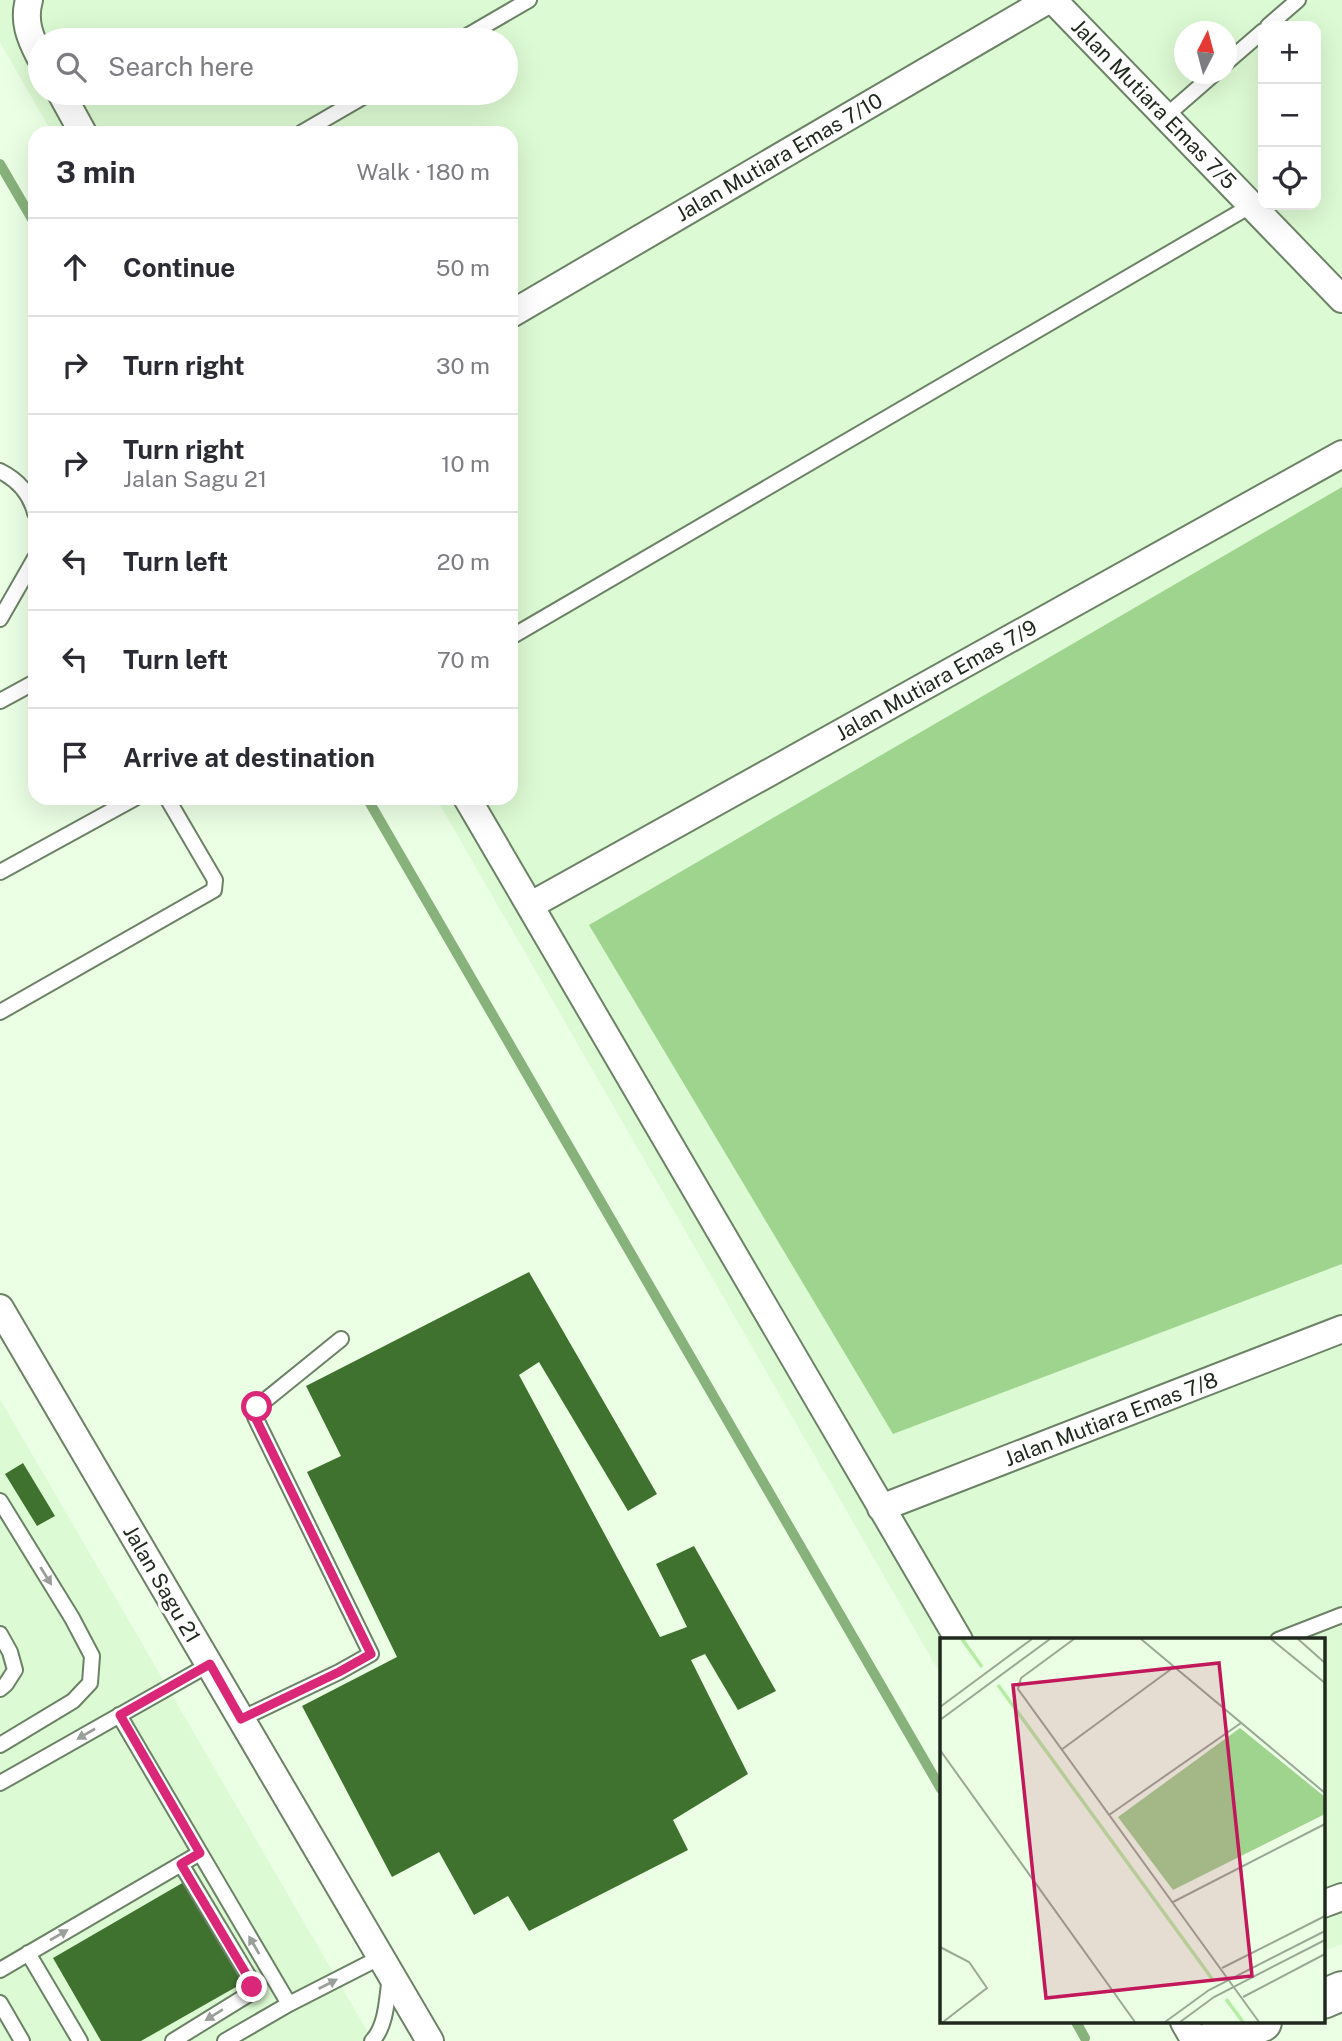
<!DOCTYPE html>
<meta charset="utf-8">
<style>
body{margin:0;font-family:"Public Sans",sans-serif;background:#f2f2f3;color:#2b2b33}
.controls{position:absolute;right:21px;top:21px;display:grid;overflow:hidden;border-radius:14px;box-shadow:0 7px 28px #0002}
.controls button{width:63px;height:63px;display:grid;place-items:center;padding:0;border:0;border-bottom:2px solid #e1e1e2;background:#fff;color:#2b2b33;font:35px sans-serif}
.compass{position:absolute;left:1174px;top:21px;width:63px;height:63px;border-radius:50%;background:#fff;box-shadow:0 7px 28px #0002;rotate:6deg}
.stop{position:absolute;width:21px;height:21px;margin:-16px;border:5px solid #db2777;border-radius:50%;background:#fff}
.stop.end{background:#db2777;border-color:#fff;box-shadow:0 2px 7px #0008}
.list{margin:0;padding:0;list-style:none}
h2{display:flex;justify-content:space-between;align-items:center;height:91px;margin:0;padding:0 28px;font-size:30px}
h2 small{font-size:23px;font-weight:400;color:#7c7c81}
.list li{display:grid;grid-template-columns:46px 1fr auto;gap:21px;align-items:center;box-sizing:border-box;height:98px;padding:0 28px;border-top:2px solid #e1e1e2}
.list b{display:block;font-size:26px;white-space:nowrap}
.list p{margin:0;font-size:23px;white-space:nowrap;color:#7c7c81}
.list em{font-size:23px;font-style:normal;color:#7c7c81}
.icon{flex:none;width:38px;height:38px;fill:none;stroke:currentColor;stroke-width:2;stroke-linecap:round;stroke-linejoin:round}
.map{position:relative;flex:none;width:1342px;height:2041px;overflow:hidden}
.search{position:absolute;background:#fff;box-shadow:0 7px 28px #0002;left:28px;top:28px;width:490px;height:77px;display:flex;align-items:center;gap:18px;box-sizing:border-box;padding:0 24px;border-radius:38px;color:#7c7c81;font-size:26px}
.panel{position:absolute;background:#fff;box-shadow:0 7px 28px #0002;left:28px;top:126px;width:490px;height:679px;border-radius:21px}
.map>svg:first-child{display:block}
</style>
<div class="map">
<svg width="1342" height="2041" viewBox="0 0 1342 2041">
<rect width="100%" height="100%" fill="#ebffe5"/>
<path fill="#dcfad3" fill-rule="evenodd" d="M0,0H1342V487L589,925L893,1434L1342,1264V1944L1323,1951V1640H941V1675L436,798H511V133H52L0,42ZM1263,26H1316V205H1263ZM1184,32H1226V74H1184ZM40,40H506V93H40Z
M0,1399L373,2041H0Z"/>
<path fill="#9ed48d" d="M1342,487V1264L893,1434L589,925Z"/>
<g fill="none" stroke-linecap="round" stroke-linejoin="round">
<path stroke="#88b27c" stroke-width="10" d="M0,164L35,224
M367,798L941,1789
M1076,2022L1085,2038"/>
</g>
<path fill="#40722f" d="M529,1272L657,1494L628,1511L539,1362L519,1375L660,1637L687,1627L656,1564L694,1546L776,1691L738,1710L705,1654L691,1660L748,1774L673,1820L688,1850L529,1931L508,1896L474,1915L439,1852L392,1877L302,1706L397,1657L307,1472L341,1456L306,1386Z
M23,1463L55,1516L37,1526L5,1474Z
M184,1882L243,1983L141,2041H101L53,1958Z"/>
<g fill="none" stroke-linecap="round" stroke-linejoin="round">
<defs>
<path id="lane" d="M1268,26L1298,0
M460,40L529,0
M1226,63L1263,31
M1167,115L1214,74
M301,133L370,93
M0,471C18,480 30,493 35,513
M0,619L35,558
M511,637L1252,205
M0,701L35,682
M0,872L135,798
M0,1012L214,890L215,880L167,798
M0,1501L72,1618L92,1656L90,1683L73,1701L0,1745
M0,1634L10,1652L15,1670L6,1684L0,1689
M1278,1640L1342,1615
M119,1715L289,2004
M241,1719L339,1672L371,1654L255,1417L257,1407L341,1339
M0,1783L210,1664
M28,1953L80,2041
M0,1970L200,1853
M0,2003L22,2041
M173,2041L249,1994L252,1982L181,1864
M225,2041L289,2004L381,1957
M372,2041C387,2026 387,1996 390,1976"/>
<path id="street" d="M29,0C23,21 30,38 40,57
M1053,0L1342,299
M61,93L83,133
M511,314L1048,0
M467,798L959,1640
M531,905L1342,454
M0,1308L430,2041
M881,1508L1342,1329
M1323,1904L1342,1897
M1184,2022L1195,2041"/>
<path id="secondary" d="M1323,1999L1342,1991
M1212,2041L1262,2022"/>
</defs>
<use href="#lane" stroke="#6c8266" stroke-width="18"/>
<use href="#street" stroke="#6c8266" stroke-width="30"/>
<use href="#secondary" stroke="#6c8266" stroke-width="42"/>
<use href="#lane" stroke="#fff" stroke-width="14"/>
<use href="#street" stroke="#fff" stroke-width="26"/>
<use href="#secondary" stroke="#fff" stroke-width="38"/>
</g>
<defs><path id="oneway-solid" d="M-6-.8H1V-3.2L6.5 0L1 3.2V.8H-6Z" transform="scale(1.75)"/></defs>
<g fill="#9b9f9a">
<use href="#oneway-solid" transform="translate(46 1576) rotate(58)"/>
<use href="#oneway-solid" transform="translate(86 1734) rotate(150)"/>
<use href="#oneway-solid" transform="translate(59 1935) rotate(-30)"/>
<use href="#oneway-solid" transform="translate(254 1945) rotate(-120)"/>
<use href="#oneway-solid" transform="translate(328 1984) rotate(-27)"/>
<use href="#oneway-solid" transform="translate(214 2015) rotate(148)"/>
</g>
<g fill="none" stroke-linecap="round" stroke-linejoin="round">
<path stroke="#db2777" stroke-width="9" d="M252,1987L251,1982L181,1864L200,1853L120,1715L210,1664L241,1719L339,1672L371,1654L255,1417L257,1407"/>
</g>
<g text-anchor="middle" dominant-baseline="central" stroke-width="7" stroke-linejoin="round" paint-order="stroke">
<g font-size="21" fill="#20291e" stroke="#fff">
<text transform="translate(1154 104) rotate(46)">Jalan Mutiara Emas 7/5</text>
<text transform="translate(779 157) rotate(-30)">Jalan Mutiara Emas 7/10</text>
<text transform="translate(936 680) rotate(-29)">Jalan Mutiara Emas 7/9</text>
<text transform="translate(1111 1419) rotate(-21)">Jalan Mutiara Emas 7/8</text>
<text transform="translate(162 1584) rotate(60)">Jalan Sagu 21</text>
</g>
</g>
<g transform="translate(940 1638)">
<rect width="385" height="385" fill="#ebffe5"/>
<path d="M300,90L385,159V172L383,177L233,252L178,179Z" fill="#9ed48d"/>
<path fill="none" stroke="#b5eca4" stroke-width="3.5" d="M22,1L42,29M58,47L273,342M286,361L303,384"/>
<path fill="none" stroke="#9aa995" stroke-width="2" d="M134,1L81,40L78,51L319,384M201,1L385,155M331,1L385,45M358,1L385,25M0,69L92,1M0,82L110,1M0,112L195,384M121,112L234,29M169,177L301,85M233,264L385,186M0,309L29,324L47,350L3,384M282,330L385,278M303,359L385,316M225,384L269,352L385,293M240,384L274,359L385,302"/>
<path fill="#c2185b" fill-opacity="0.15" stroke="#c2185b" stroke-width="3.5" d="M279,25L312,338L106,360L73,47Z"/>
<rect width="385" height="385" fill="none" stroke="#20291e" stroke-width="3.5"/>
</g>
</svg>
<div class="controls">
<button>+</button>
<button>−</button>
<button><svg class="icon" aria-label="locate" viewBox="0 0 24 24"><circle cx="12" cy="12" r="6"/><path d="M12 2v4M12 18v4M2 12h4M18 12h4"/></svg></button>
</div>
<svg class="compass" viewBox="-18 -18 36 36"><path d="M0-13l5 13h-10z" fill="#e53935"/><path d="M0 13l5-13h-10z" fill="#7c7c81"/></svg>
<div class="stop" style="left:257px;top:1407px"></div>
<div class="stop end" style="left:252px;top:1987px"></div>
<div class="search"><svg class="icon" aria-label="search" viewBox="0 0 24 24"><circle cx="10" cy="10" r="6"/><path d="M15 15l6 6"/></svg>Search here</div>
<section class="panel">
<h2>3 min<small>Walk · 180 m</small></h2>
<ul class="list">
<li><svg class="icon" aria-label="ahead" viewBox="0 0 24 24"><path d="M12 20V5M6 11l6-6 6 6"/></svg><div><b>Continue</b></div><em>50 m</em></li>
<li><svg class="icon" aria-label="right" viewBox="0 0 24 24"><path d="M7 20v-9h11M14 6l5 5-5 5"/></svg><div><b>Turn right</b></div><em>30 m</em></li>
<li><svg class="icon" aria-label="right" viewBox="0 0 24 24"><path d="M7 20v-9h11M14 6l5 5-5 5"/></svg><div><b>Turn right</b><p>Jalan Sagu 21</p></div><em>10 m</em></li>
<li><svg class="icon" aria-label="left" viewBox="0 0 24 24"><path d="M17 20v-9H6M10 6l-5 5 5 5"/></svg><div><b>Turn left</b></div><em>20 m</em></li>
<li><svg class="icon" aria-label="left" viewBox="0 0 24 24"><path d="M17 20v-9H6M10 6l-5 5 5 5"/></svg><div><b>Turn left</b></div><em>70 m</em></li>
<li><svg class="icon" aria-label="arrive" viewBox="0 0 24 24"><path d="M6 21V4h12l-3 4 3 4H6"/></svg><div><b>Arrive at destination</b></div></li>
</ul>
</section>
</div>
